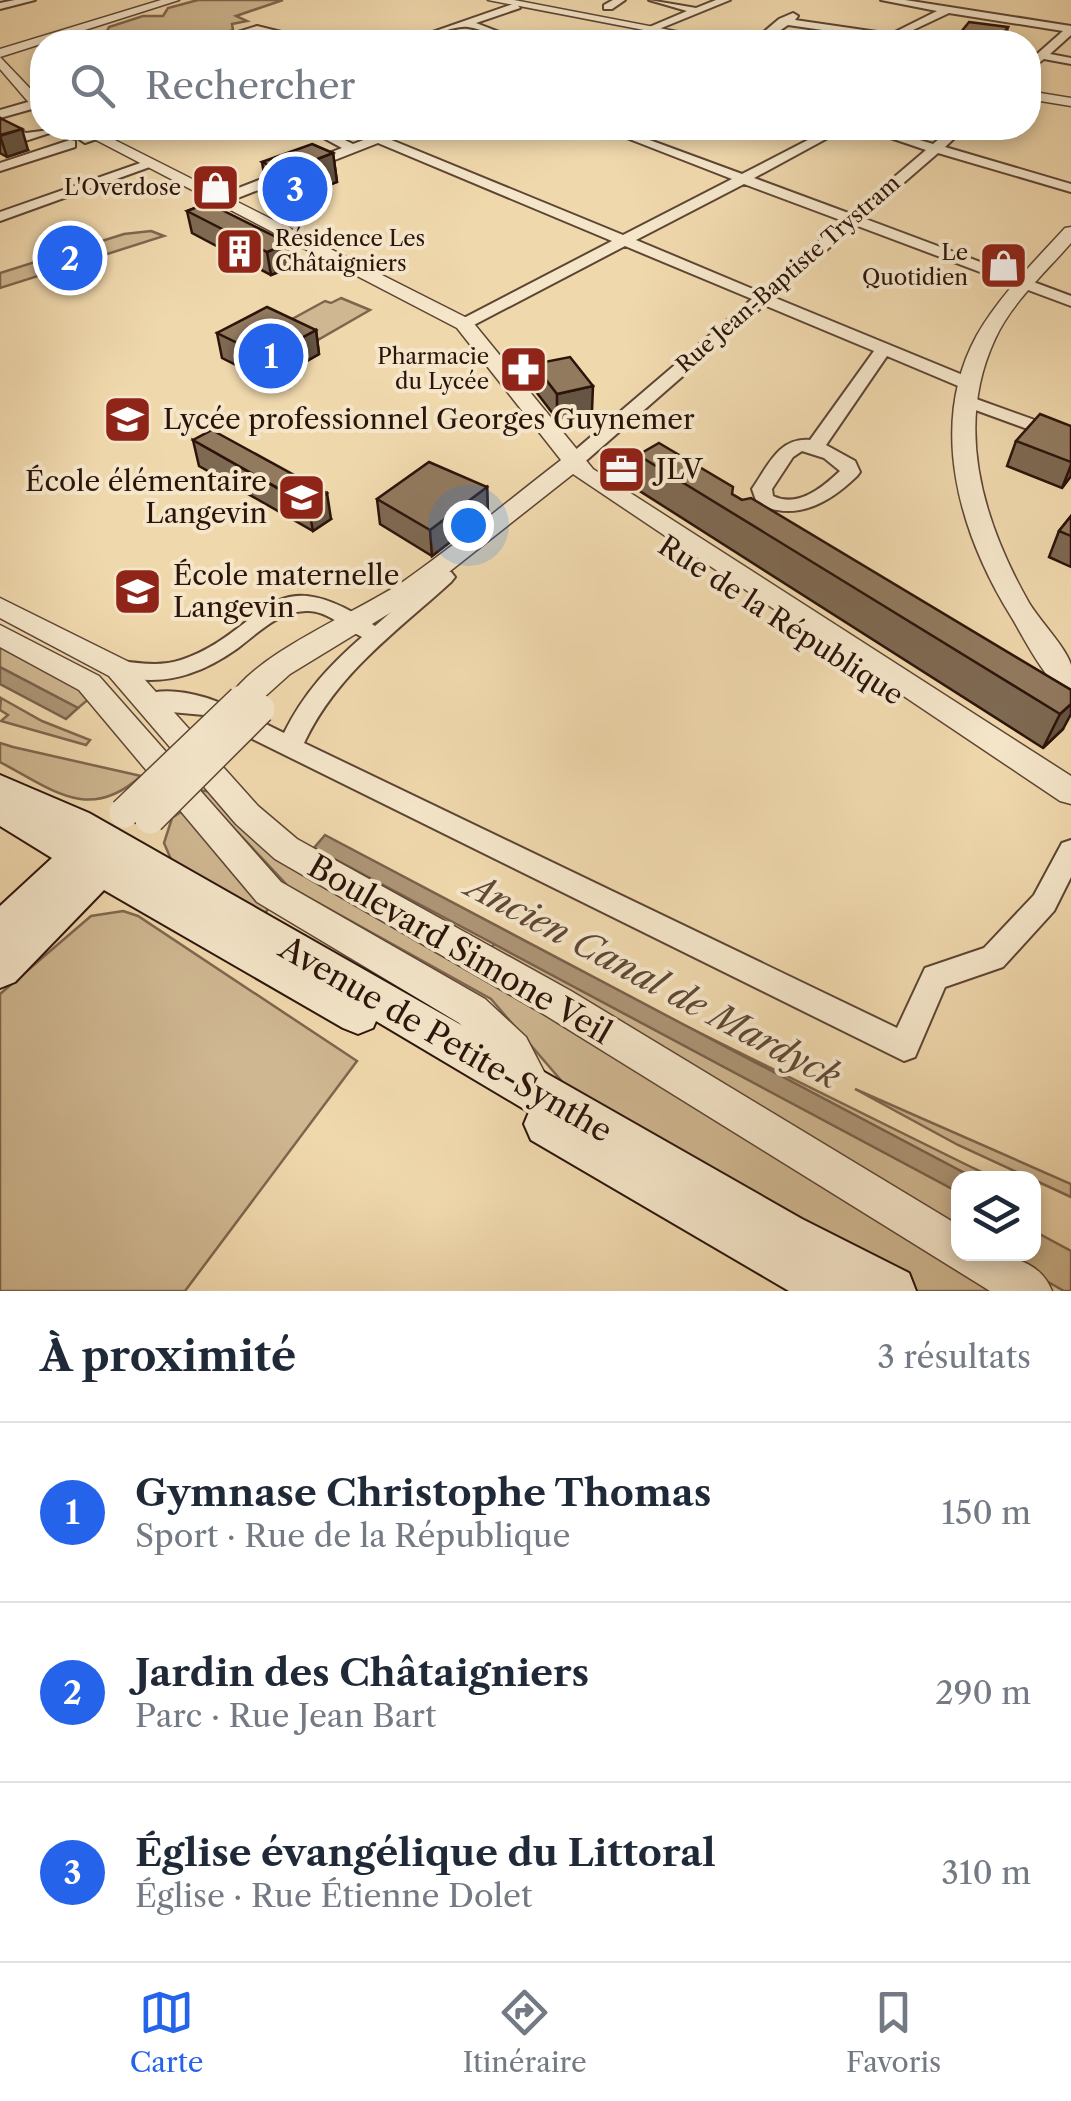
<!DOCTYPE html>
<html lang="fr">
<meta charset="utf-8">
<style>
body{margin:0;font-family:"Libre Caslon Text",serif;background:#f2f2f3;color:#1f2937}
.controls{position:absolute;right:30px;bottom:30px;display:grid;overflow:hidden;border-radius:20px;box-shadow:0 5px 15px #0003}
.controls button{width:90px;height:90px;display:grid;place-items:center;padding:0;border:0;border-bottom:2px solid #e0e1e3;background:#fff;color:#1f2937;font:50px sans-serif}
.you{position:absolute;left:468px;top:525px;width:35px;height:35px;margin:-25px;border:8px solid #fff;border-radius:50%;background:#1a73e8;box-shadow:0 0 0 15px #1a73e833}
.badge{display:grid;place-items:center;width:65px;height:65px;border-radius:50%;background:#2563eb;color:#fff;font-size:32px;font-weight:700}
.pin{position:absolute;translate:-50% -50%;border:5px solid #fff;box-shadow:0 2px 10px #0006}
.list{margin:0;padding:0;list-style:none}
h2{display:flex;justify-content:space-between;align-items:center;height:130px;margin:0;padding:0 40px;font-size:42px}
h2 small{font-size:32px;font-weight:400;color:#747a83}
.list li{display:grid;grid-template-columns:65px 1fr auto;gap:30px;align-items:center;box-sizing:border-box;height:180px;padding:0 40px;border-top:2px solid #e0e1e3}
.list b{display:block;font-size:38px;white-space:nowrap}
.list p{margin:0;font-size:32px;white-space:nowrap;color:#747a83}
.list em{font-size:32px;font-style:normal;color:#747a83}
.icon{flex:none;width:55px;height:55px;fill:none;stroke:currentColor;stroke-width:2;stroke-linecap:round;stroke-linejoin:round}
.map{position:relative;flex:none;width:1071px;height:1291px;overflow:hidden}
.search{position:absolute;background:#fff;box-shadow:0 5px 15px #0003;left:30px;right:30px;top:30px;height:110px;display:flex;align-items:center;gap:25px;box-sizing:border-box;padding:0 35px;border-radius:40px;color:#747a83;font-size:38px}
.sheet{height:670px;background:#fff}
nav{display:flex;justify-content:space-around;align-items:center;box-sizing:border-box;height:140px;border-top:2px solid #e0e1e3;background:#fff;font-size:28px;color:#747a83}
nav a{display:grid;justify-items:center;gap:5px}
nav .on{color:#2563eb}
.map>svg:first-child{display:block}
</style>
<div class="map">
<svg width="1071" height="1291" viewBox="0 0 1071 1291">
<rect width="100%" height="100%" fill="#f0d8ad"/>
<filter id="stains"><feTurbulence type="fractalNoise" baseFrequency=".002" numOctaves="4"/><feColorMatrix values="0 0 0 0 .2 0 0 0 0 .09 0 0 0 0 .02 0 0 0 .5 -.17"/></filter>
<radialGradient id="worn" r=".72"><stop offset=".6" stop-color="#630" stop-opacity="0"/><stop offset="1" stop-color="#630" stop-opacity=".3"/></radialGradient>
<path fill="#cfb791" stroke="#7e664e" stroke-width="2.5" d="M198,0H283L236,16L247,21L232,24L233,30L198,42H105L94,36L106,33L109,27L143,16H163L168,8Z
M151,231L164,236L0,288V273L124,234Z
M341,298L370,310L309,345L274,329L325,301L331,303Z
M0,646L77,686L90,698L78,708L0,667Z
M1,698L42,721L90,740L86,745L1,721L8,715L0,710Z
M0,743L13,747L141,776C89,823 53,790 0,762Z
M198,790L212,792L444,950L1000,1291H912L584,1107L491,999L288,886Z
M182,811L268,909L264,915L452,1018L483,1044L480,1048L190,884L195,877L173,864L164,843L172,818Z
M123,911L138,916L357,1061L185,1291H0V994L91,916Z
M495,944L958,1192V1230L491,947Z
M686,1026L967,1165L994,1178H974Z
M855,1089L1071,1184V1197L958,1145Z
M1034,1231L1071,1251V1291H1064L999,1254H1034Z"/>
<path fill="#ad9576" stroke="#79614b" stroke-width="2.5" d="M0,667L78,708L66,719L0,684Z
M325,835L974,1178H958V1192L314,848Z"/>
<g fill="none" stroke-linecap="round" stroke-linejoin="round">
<defs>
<path id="minor" d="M15,0H35L0,9V3Z
M613,0H625L612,9H604V5Z
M649,0L696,8L716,0H730L627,42H614L687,11Z
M881,0H905L1071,26V35L1050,54L1071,58V64L1044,59L1028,71V62L1063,31L949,13L892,40L788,25L763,42H752L779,19L793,13L798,16L795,20L891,34L937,11Z
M516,3L520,8L476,23L525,42C504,42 488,30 468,27C448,25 425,43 404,42Z
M257,26L314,40L315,42C296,43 280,35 260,33C242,31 224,43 206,42Z
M72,29L98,40L99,42H86L68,34Z
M35,100L39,101V107L0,118V110Z
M0,122L26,133L65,128L25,141L0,131Z
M111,128H129L85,143L79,139Z
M305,128H320L353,144L395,128H411L389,139L623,235L732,179L601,128H617L742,174L831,128H846L754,178L851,214L926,150L861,128H879L933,144L952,128H965L945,147L1071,184V192L938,153L863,218L1071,296V306L855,225L773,297L975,380V388H963L887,356L826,445L855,461L860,472L857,476C829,503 795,523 757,503L752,489C768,466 779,437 810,440L874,351L764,305L580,466L573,468L564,462L566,458L752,299L625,246L470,327H458V321L612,241L378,143L225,203H215V197L342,148ZM744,184L843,221L760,292L636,240ZM802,451L824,458L840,471C822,488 798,508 773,496L772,489L793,457Z
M70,140L75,141V147L0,171V163Z
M146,161L158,164L0,221V212Z
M965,395L1071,433V445L959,404V396Z
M444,570L451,572L455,577L451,582C395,633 337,673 304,743L897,1028L925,968L984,948L1034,895L1062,843L1071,840V877L1054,911L1003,967L945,987L915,1057L904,1061L204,715L149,710L141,707L137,701L141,695C190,680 242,713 284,733C304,693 328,667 362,637C344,628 327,610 306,611C278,612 259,632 238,648C207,670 174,684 135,679C124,678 115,679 108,669L119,661C140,663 160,667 181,660C267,631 267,553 375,626L437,572Z"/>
<path id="tertiary" d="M161,0H179L0,57L42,101V113L37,112L0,69V49Z
M488,0H514L732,42H706Z
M1028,91L1071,98V106L1028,99Z
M73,128H91L471,320L593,469L1071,776V804L1060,801L573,474L421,594L290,674L252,708L242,711L232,708L228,700C253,654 358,612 404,581C458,543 509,500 561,460L457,328Z
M1071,227V243C1045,273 1012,302 995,339C954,427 983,521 1028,601C1038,619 1066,647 1071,665C1071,673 1071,687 1071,695C1049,689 1024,638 1012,618C960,535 927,426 977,335C1000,295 1034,262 1065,228Z
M0,598L129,662L258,806L297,839L571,991L958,1225V1254C994,1254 1037,1253 1052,1291H990L545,1015L275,859L236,824L109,676L0,618Z
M0,625L99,676L281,882L485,999L526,1037L554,1091L548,1104L535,1110L522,1104L500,1063L459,1023L257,902L79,690L0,647Z"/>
<path id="secondary" d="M0,775L89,813L802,1219L909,1273L916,1291H789L531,1140L524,1124L529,1112L376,1021L373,1028L358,1034L343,1028L104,890L15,982L0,988V906L52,858L0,826Z"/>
</defs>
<use href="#minor" stroke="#5d4534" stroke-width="4"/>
<use href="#tertiary" stroke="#5d4534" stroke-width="3"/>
<use href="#secondary" stroke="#2c140b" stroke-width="4"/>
<use href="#minor" fill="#f5e6ca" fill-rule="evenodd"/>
<use href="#tertiary" fill="#f5e6ca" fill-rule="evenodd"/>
<use href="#secondary" fill="#f5e6ca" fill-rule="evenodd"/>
<defs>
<path id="tertiary-bridge" d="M124,813L242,700
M150,819L260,709"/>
</defs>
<use href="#tertiary-bridge" stroke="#5d4534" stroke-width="32" stroke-linecap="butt"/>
<use href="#tertiary-bridge" stroke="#f5e6ca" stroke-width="29"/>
</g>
<path fill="#7e6952" stroke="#2c140b" stroke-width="2.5" d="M0,118L28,150L7,157L0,153Z
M333,153L337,182L287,201L267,191L262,162Z
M208,203L291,267L271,275L192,233L187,211Z
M316,330L319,354L270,382L222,358L217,333Z
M534,364L592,411L557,419L534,389Z
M1071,426V476L1062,488L1007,466L1016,441Z
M193,440L331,519L313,531L199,466Z
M638,455L732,494L1071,690L1063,729L1043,748L635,488Z
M487,487L488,513L432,556L380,524L377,499Z
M1071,516V567L1049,557L1059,531Z"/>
<path fill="#665542" stroke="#2c140b" stroke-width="2.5" d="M1008,27L1004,42H997Z
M22,129L28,150L7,157L0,136Z
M333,153L337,182L287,201L283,172Z
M288,243L291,267L271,275L267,252Z
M316,330L319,354L270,382L266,357Z
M593,386L592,411L557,419V394Z
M1071,465V476L1062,488Z
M487,487L488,513L432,556L430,530Z
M327,493L331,519L313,531L308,505Z
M1071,704V714L1063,729L1043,748L1060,714Z"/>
<path fill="#927a5f" stroke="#2c140b" stroke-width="2.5" d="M969,22L1008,27L997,42H953Z
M0,118L22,129L0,135Z
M312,144L333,153L283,172L262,162Z
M208,203L288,243L267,252L187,211Z
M267,307L316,330L266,357L217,333Z
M570,357L593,386L557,394L534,364Z
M1040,414L1071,426V462L1016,441Z
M212,430L327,493L308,505L193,440Z
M659,443L733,487L732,494L742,500L751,498L1071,690V704L1060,714L638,455Z
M429,462L487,487L430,530L377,499Z
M1071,516V536L1059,531Z"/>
<defs>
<symbol id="shop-square" viewBox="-11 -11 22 22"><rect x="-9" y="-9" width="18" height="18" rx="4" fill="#8f2418" stroke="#f5e6ca"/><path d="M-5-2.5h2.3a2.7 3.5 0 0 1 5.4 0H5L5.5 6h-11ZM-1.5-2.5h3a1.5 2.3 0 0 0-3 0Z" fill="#fff"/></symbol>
<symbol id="building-square" viewBox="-11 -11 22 22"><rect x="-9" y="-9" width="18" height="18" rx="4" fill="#8f2418" stroke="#f5e6ca"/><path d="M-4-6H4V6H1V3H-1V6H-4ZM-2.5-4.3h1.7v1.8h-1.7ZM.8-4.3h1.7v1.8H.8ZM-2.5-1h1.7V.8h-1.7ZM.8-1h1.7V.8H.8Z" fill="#fff"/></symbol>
<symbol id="pharmacy-square" viewBox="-11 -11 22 22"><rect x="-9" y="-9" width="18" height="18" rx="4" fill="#8f2418" stroke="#f5e6ca"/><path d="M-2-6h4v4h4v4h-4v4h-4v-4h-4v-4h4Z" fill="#fff"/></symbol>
<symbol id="school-square" viewBox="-11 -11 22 22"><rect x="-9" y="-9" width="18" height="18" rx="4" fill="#8f2418" stroke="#f5e6ca"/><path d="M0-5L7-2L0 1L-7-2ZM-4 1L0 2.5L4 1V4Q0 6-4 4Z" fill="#fff"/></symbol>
<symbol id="office-square" viewBox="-11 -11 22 22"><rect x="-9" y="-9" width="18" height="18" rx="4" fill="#8f2418" stroke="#f5e6ca"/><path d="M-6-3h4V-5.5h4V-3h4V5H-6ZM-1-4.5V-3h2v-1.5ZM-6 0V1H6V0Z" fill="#fff"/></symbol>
</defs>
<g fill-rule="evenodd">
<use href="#shop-square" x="188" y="160" width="55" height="55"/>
<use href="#building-square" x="212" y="224" width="55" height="55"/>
<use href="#shop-square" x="976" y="238" width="55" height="55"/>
<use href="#pharmacy-square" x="496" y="342" width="55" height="55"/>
<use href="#school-square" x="100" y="392" width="55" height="55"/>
<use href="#office-square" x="594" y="442" width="55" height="55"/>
<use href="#school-square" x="274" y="470" width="55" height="55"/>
<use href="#school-square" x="110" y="564" width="55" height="55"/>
</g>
<g text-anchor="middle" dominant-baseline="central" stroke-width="8" stroke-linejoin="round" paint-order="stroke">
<g font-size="22" fill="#2c140b" stroke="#f5e6ca" text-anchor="end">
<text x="181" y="187">L'Overdose</text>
<text x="275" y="238" text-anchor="start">Résidence Les<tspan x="275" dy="25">Châtaigniers</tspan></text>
<text x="968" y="252">Le<tspan x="968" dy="25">Quotidien</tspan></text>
<text x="489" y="356">Pharmacie<tspan x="489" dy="25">du Lycée</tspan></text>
</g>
<g font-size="22" fill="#2c140b" stroke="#f5e6ca">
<text transform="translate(788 274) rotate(-41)">Rue Jean-Baptiste Trystram</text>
</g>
<g font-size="28" fill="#2c140b" stroke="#f5e6ca" text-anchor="start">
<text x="163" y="419">Lycée professionnel Georges Guynemer</text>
<text x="656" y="469">JLV</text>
<text x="267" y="481" text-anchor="end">École élémentaire<tspan x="267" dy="32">Langevin</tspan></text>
<text x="173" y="575">École maternelle<tspan x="173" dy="32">Langevin</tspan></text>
</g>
<g font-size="28" fill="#2c140b" stroke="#f5e6ca">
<text transform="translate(781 620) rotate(33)">Rue de la République</text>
</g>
<g font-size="32" fill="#2c140b" stroke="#f5e6ca">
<text transform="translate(460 949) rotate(30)">Boulevard Simone Veil</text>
<text transform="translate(446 1039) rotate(30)">Avenue de Petite-Synthe</text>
</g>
<g font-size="35" font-style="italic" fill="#604836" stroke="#f5e6ca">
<text transform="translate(654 981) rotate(28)">Ancien Canal de Mardyck</text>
</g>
</g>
<rect width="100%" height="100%" filter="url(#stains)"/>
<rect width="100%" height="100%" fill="url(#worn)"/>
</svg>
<div class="controls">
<button><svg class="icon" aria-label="layers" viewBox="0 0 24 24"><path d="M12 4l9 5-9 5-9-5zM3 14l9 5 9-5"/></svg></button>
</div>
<div class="you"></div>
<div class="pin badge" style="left:271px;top:356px">1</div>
<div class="pin badge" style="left:70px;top:258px">2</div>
<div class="pin badge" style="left:295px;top:189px">3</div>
<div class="search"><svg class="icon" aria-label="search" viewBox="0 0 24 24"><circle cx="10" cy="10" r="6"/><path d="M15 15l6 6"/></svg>Rechercher</div>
</div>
<section class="sheet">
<h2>À proximité<small>3 résultats</small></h2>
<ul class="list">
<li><span class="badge">1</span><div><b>Gymnase Christophe Thomas</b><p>Sport · Rue de la République</p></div><em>150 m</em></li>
<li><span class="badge">2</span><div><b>Jardin des Châtaigniers</b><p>Parc · Rue Jean Bart</p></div><em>290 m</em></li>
<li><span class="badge">3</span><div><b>Église évangélique du Littoral</b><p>Église · Rue Étienne Dolet</p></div><em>310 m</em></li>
</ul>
</section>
<nav>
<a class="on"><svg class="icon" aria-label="map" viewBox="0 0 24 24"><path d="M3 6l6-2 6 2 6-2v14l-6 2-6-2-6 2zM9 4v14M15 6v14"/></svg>Carte</a>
<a><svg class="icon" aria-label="directions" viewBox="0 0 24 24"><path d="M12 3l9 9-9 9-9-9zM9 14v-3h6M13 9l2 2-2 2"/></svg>Itinéraire</a>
<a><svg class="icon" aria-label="saved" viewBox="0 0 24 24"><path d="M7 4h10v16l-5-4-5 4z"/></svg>Favoris</a>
</nav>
